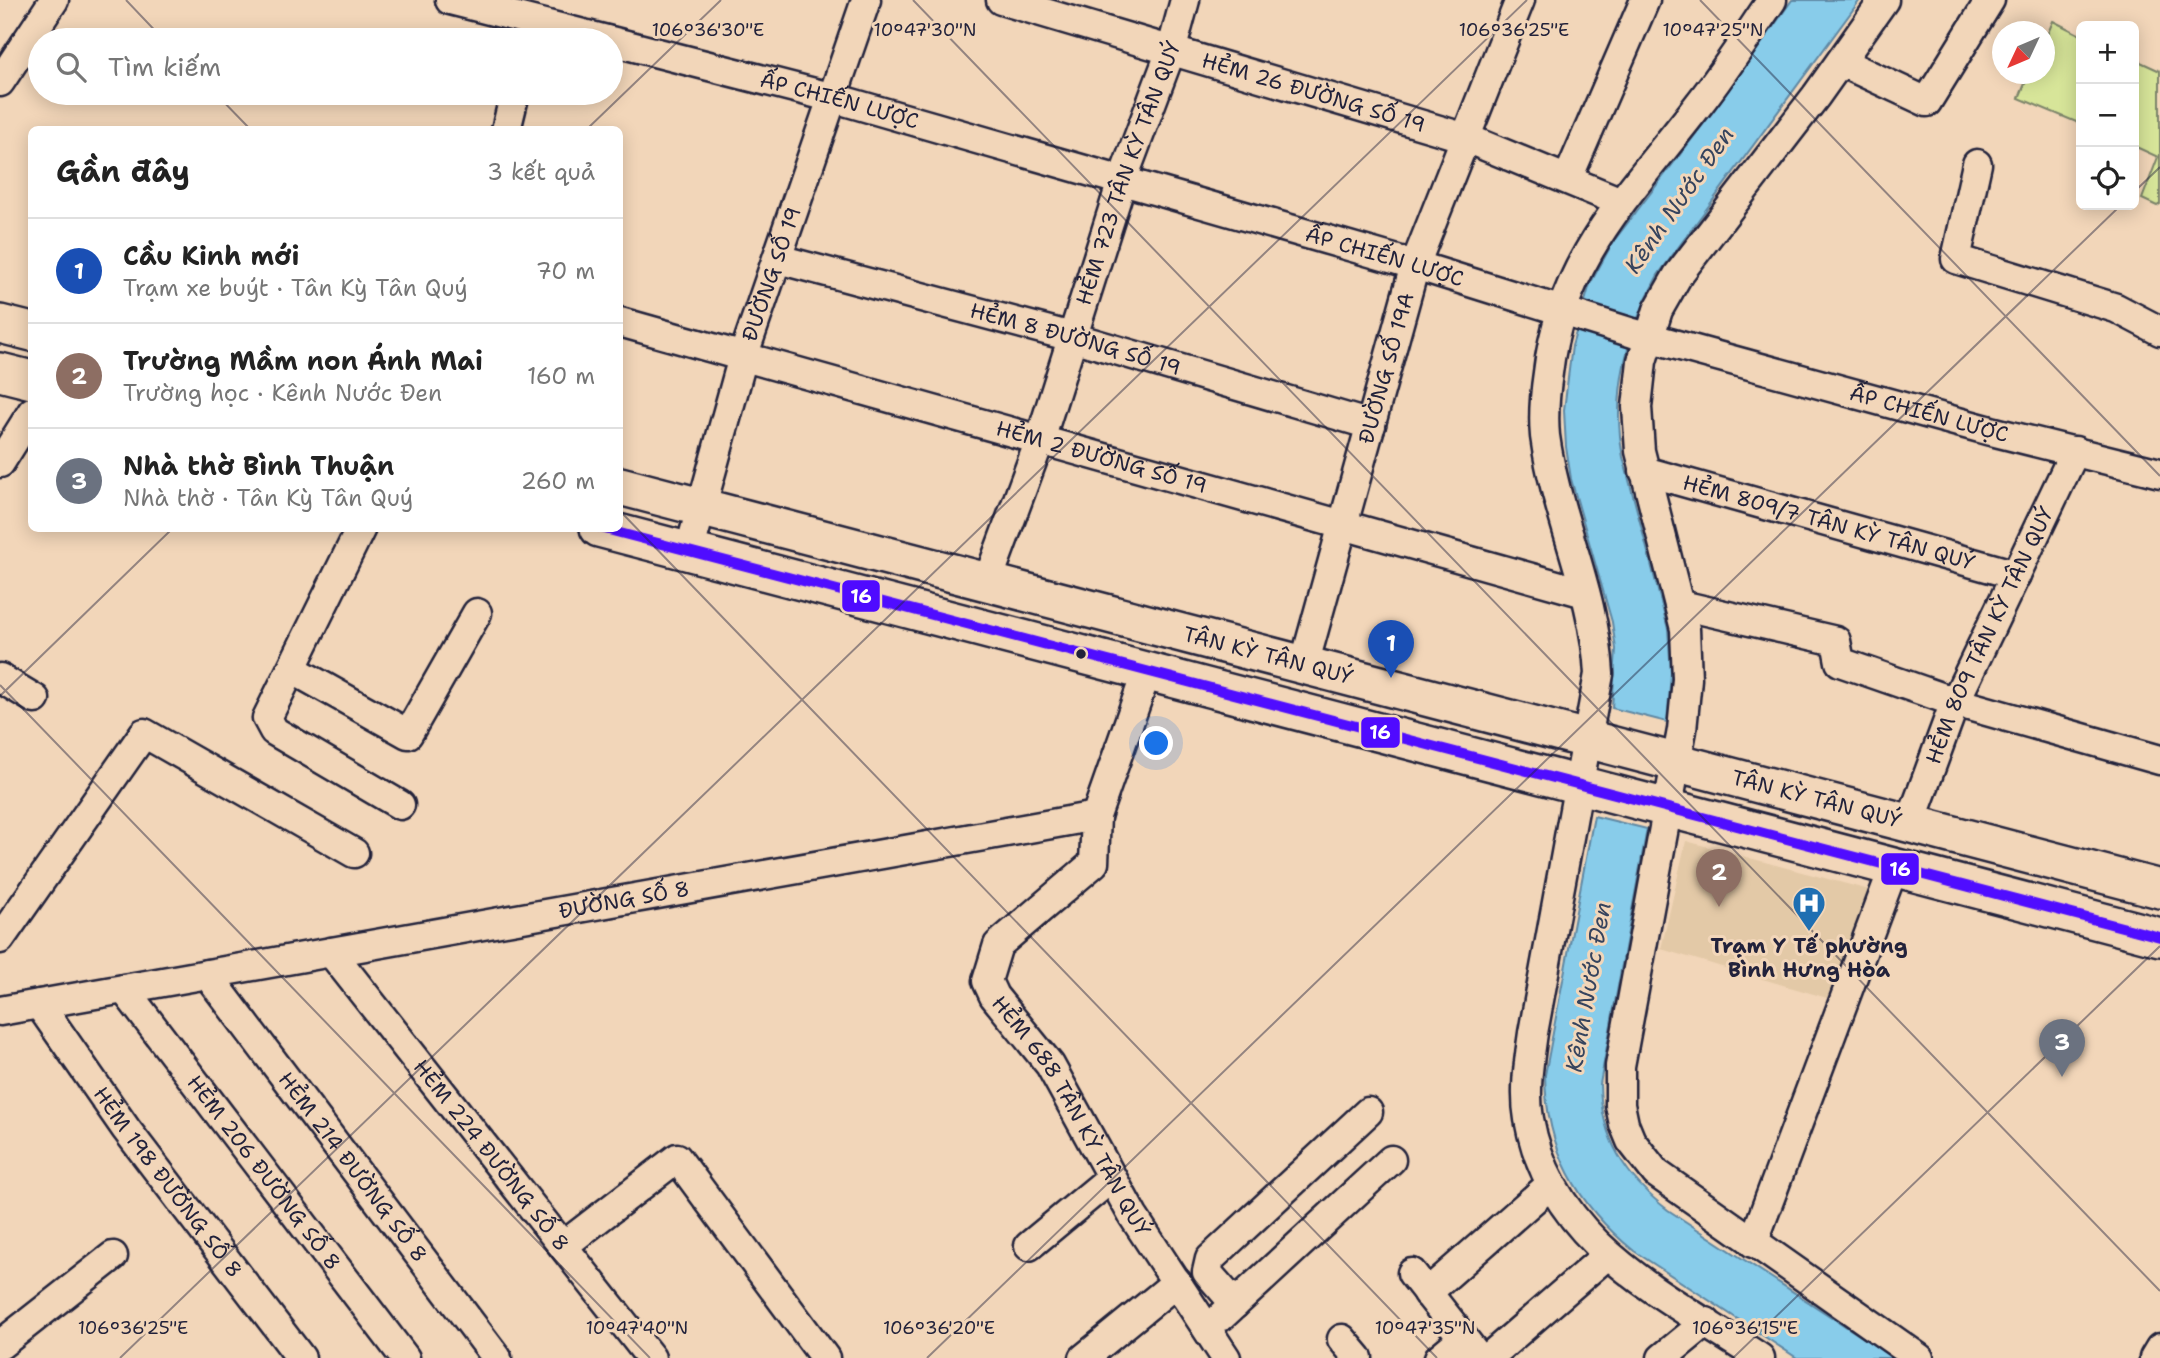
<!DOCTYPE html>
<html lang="vi">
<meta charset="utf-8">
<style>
body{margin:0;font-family:"Shantell Sans",sans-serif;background:#f2f2f2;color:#222}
.controls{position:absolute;right:21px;top:21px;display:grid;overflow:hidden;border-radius:10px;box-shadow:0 4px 18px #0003}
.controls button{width:63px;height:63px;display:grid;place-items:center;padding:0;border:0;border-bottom:2px solid #e0e0e0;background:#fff;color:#222;font:35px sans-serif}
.compass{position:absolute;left:1992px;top:21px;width:63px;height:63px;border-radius:50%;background:#fff;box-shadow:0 4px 18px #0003;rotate:226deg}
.you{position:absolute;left:1157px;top:744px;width:24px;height:24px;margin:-18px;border:5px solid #fff;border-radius:50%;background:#1a73e8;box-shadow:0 0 0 10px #1a73e833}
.badge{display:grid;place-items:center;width:46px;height:46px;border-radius:50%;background:#1f6fb2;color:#fff;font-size:23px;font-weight:700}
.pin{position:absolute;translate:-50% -58px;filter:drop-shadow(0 2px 4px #0008)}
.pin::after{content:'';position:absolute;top:37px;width:24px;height:21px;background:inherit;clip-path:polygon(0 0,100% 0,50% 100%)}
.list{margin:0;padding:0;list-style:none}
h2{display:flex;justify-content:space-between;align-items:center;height:91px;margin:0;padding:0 28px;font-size:30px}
h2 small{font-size:23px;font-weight:400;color:#767676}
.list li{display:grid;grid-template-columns:46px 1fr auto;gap:21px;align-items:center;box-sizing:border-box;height:105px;padding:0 28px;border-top:2px solid #e0e0e0}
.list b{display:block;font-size:26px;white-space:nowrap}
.list p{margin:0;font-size:23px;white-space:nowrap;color:#767676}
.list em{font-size:23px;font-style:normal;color:#767676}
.icon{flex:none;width:38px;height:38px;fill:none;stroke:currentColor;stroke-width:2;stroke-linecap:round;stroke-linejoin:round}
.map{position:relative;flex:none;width:2160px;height:1358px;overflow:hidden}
.search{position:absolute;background:#fff;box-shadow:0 4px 18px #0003;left:28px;top:28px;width:595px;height:77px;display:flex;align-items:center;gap:18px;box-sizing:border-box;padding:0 24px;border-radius:38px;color:#767676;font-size:26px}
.panel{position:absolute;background:#fff;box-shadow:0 4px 18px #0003;left:28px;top:126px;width:595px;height:406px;border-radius:10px}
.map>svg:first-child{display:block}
</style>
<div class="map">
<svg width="2160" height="1358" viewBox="0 0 2160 1358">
<rect width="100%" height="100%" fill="#f2d6b9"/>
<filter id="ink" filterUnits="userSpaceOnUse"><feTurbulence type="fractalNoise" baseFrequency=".0143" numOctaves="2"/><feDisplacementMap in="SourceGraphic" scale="14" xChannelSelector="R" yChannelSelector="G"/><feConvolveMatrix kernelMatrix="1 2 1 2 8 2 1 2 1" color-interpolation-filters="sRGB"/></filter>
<g filter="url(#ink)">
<path fill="#e3c9a7" d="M1686,841L1873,891L1834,1000L1661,949Z"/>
<path fill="#d7e599" stroke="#7c846a" stroke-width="2" d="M2053,21L2081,35V124L2019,98L2029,74H2044L2045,40Z
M2134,59L2160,71V204L2157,206L2142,199L2158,157L2134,146Z"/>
<path fill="#88ccea" stroke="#5f88a4" stroke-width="2" d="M1792,0H1860L1658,275C1627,331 1611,394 1623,457L1668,629L1671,673L1667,722L1612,708L1616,649L1612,622L1571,479L1566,447L1564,410L1572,346L1590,284L1613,242L1712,113Z
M1594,816L1647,829L1600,1084C1601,1139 1626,1178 1668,1210L1894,1358H1797L1634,1251C1577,1205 1546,1149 1545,1075Z"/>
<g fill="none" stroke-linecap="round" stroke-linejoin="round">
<defs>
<g id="minor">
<path d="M450,0L607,40"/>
<path id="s1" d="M1001,0L1466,138L1621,202"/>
<path d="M1884,0L1816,96L1678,275L1658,310L1642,361L1637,407L1640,451L1685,629L1687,679L1682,730L1620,1066V1105L1624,1124L1631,1141L1656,1173L1919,1358"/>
<path id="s2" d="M611,41L834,98L1415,265L1633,333L1991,431L2160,473"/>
<path d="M1841,62L1927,102L1990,0"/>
<path d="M0,82L54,0"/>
<path d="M506,130L515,93"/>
<path d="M1977,164L1956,259L2116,308L2160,331"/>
<path d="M1568,178L1645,0"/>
<path id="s3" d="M778,259L1072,337L1371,425"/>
<path id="s4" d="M620,322L1585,593"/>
<path d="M0,463L32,412"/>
<path id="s5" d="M1644,471L2016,575"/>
<path d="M361,528L267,718L274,731L400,805"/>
<path id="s6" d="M689,552L743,357L866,0"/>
<path id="s7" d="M987,583L1040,440L1122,181L1172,48L1185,0"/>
<path d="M1681,605L1836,641L1840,662L1955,702L2160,760"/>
<path id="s8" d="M1304,665L1415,265L1520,0"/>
<path d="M292,669L408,734L477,613"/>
<path d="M0,678L35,699"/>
<path id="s9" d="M1096,816L1094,863L998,945L987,981L994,996L1050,1065L1133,1216L1226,1358"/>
<path id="s10" d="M1910,824L1955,702L2075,451"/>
<path d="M0,939L144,733L354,853"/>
<path id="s11" d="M331,952L651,1358"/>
<path id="s12" d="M207,974L497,1358"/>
<path id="s13" d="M124,989L405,1358"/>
<path id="s14" d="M39,1004L126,1129L301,1358"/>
<path id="s15" d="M0,1011L1096,816L1147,671"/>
<path d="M1753,1243L1894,867"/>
<path d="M563,1246L677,1158L825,1358"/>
<path d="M1029,1246L1111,1178"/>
<path d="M1412,1273L1479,1358"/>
<path d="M1427,1293L1551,1184"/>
<path d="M1235,1304L1207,1272L1210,1259L1368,1112"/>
<path d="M1222,1316L1391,1160"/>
<path d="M1342,1339L1358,1358"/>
<path d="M0,1345L113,1256"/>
<path d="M1084,1358L1177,1282"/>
<path d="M1439,1358L1463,1338"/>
<path d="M1488,1358L1607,1255"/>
<path d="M1662,1358L1706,1322"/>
<path d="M1760,1358C1664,1294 1551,1244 1529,1119C1524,1091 1529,1061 1533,1033L1599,674C1595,592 1556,517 1545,436C1543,415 1545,393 1548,373C1561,257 1632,192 1699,104C1725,71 1748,35 1772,0"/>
<path d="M2154,1358L2160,1348"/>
</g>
<g id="major">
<path d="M0,324L32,332"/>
<path d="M0,372L32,380"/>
<path id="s16" d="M620,486L2160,889"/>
<path d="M599,528L2160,937"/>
</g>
</defs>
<use href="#minor" stroke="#22223b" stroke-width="33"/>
<use href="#major" stroke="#22223b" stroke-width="42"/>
<use href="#minor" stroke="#f2d6b9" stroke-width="28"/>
<use href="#major" stroke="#f2d6b9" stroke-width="37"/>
<defs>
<path id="bus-1" d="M601,528L2160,937"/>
</defs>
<use href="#bus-1" stroke="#f2d6b9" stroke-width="16"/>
<use href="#bus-1" stroke="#4f0aff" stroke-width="10"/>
</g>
</g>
<path fill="none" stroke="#22223b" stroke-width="2" stroke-opacity="0.45" d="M126,0L164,40M913,0L2160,1291M1700,0L2160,476M215,93L251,130M586,130L721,0M2134,192L2160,167M620,511L1437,1358M0,685L650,1358M0,696L173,528M120,1358L1527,0M927,1358L2121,205M1733,1358L2160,946"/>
<defs>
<symbol id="hospital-pin" viewBox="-11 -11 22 30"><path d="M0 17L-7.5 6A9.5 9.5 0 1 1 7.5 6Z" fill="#1f6fb2" stroke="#f2d6b9"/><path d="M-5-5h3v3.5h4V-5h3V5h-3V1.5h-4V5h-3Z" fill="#fff"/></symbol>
</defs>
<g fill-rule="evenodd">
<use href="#hospital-pin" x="1790" y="884" width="38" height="52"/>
</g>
<circle fill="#22223b" stroke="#f2d6b9" stroke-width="2.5" cx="1081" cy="654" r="6"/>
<g text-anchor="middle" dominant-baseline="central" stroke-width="6" stroke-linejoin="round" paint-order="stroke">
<g font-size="21" fill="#22223b" stroke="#f2d6b9">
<text stroke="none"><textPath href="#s1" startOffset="326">HẺM 26 ĐƯỜNG SỐ 19</textPath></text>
<text stroke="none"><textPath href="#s2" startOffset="236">ẤP CHIẾN LƯỢC</textPath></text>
<text stroke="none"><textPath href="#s7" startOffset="434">HẺM 723 TÂN KỲ TÂN QUÝ</textPath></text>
<text stroke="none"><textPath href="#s2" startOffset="803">ẤP CHIẾN LƯỢC</textPath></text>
<text stroke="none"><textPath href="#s6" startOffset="290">ĐƯỜNG SỐ 19</textPath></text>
<text stroke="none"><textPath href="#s3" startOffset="308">HẺM 8 ĐƯỜNG SỐ 19</textPath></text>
<text stroke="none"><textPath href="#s8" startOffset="308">ĐƯỜNG SỐ 19A</textPath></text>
<text stroke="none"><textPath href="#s2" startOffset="1370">ẤP CHIẾN LƯỢC</textPath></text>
<text stroke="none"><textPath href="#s4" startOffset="500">HẺM 2 ĐƯỜNG SỐ 19</textPath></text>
<text stroke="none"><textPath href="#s5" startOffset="192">HẺM 809/7 TÂN KỲ TÂN QUÝ</textPath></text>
<text stroke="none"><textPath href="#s10" startOffset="205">HẺM 809 TÂN KỲ TÂN QUÝ</textPath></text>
<text stroke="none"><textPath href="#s16" startOffset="670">TÂN KỲ TÂN QUÝ</textPath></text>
<text stroke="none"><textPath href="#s16" startOffset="1237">TÂN KỲ TÂN QUÝ</textPath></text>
<text stroke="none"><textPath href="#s15" startOffset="634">ĐƯỜNG SỐ 8</textPath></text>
<text stroke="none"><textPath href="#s9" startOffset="371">HẺM 688 TÂN KỲ TÂN QUÝ</textPath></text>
<text stroke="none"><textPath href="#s11" startOffset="259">HẺM 224 ĐƯỜNG SỐ 8</textPath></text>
<text stroke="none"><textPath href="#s12" startOffset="242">HẺM 214 ĐƯỜNG SỐ 8</textPath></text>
<text stroke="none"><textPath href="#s13" startOffset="231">HẺM 206 ĐƯỜNG SỐ 8</textPath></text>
<text stroke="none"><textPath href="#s14" startOffset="220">HẺM 198 ĐƯỜNG SỐ 8</textPath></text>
</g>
<g font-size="21" font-weight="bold" fill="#22223b" stroke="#f2d6b9">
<text x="1809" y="946">Trạm Y Tế phường<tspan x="1809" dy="24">Bình Hưng Hòa</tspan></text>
</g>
<g font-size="23" font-style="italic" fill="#36445e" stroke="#f2d6b9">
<text transform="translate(1679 200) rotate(-55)">Kênh Nước Đen</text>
<text transform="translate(1588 987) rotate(-80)">Kênh Nước Đen</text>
</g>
</g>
<g font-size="18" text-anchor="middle" fill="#22223b" stroke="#f2d6b9" stroke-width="6" stroke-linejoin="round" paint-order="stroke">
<text x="708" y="36">106°36'30"E</text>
<text x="1514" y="36">106°36'25"E</text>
<text x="925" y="36">10°47'30"N</text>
<text x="1713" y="36">10°47'25"N</text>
<text x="637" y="1334">10°47'40"N</text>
<text x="1425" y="1334">10°47'35"N</text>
<text x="133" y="1334">106°36'25"E</text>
<text x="939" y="1334">106°36'20"E</text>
<text x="1745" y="1334">106°36'15"E</text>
</g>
<g stroke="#f2d6b9" stroke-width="2.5">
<rect x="841" y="579" width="40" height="34" rx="7" fill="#4f0aff"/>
<rect x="1360" y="716" width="41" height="33" rx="7" fill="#4f0aff"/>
<rect x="1880" y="852" width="40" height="34" rx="7" fill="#4f0aff"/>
</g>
<g font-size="19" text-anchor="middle" font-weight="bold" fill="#fff">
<text x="861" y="603">16</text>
<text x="1380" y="739">16</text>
<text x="1900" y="876">16</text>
</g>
</svg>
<div class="controls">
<button>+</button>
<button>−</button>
<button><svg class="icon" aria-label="locate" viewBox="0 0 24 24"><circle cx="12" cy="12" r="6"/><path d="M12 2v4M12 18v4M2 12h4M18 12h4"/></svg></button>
</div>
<svg class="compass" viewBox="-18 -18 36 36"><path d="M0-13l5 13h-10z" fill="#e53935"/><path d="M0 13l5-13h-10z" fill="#767676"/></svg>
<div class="you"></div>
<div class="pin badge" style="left:1391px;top:678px;background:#1a4fb4">1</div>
<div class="pin badge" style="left:1719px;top:907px;background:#8d6e63">2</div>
<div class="pin badge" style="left:2062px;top:1077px;background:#6b7280">3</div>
<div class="search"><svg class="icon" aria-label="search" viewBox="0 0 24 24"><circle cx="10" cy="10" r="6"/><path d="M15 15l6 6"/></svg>Tìm kiếm</div>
<section class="panel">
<h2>Gần đây<small>3 kết quả</small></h2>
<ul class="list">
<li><span class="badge" style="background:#1a4fb4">1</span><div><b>Cầu Kinh mới</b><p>Trạm xe buýt · Tân Kỳ Tân Quý</p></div><em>70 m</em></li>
<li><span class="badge" style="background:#8d6e63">2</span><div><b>Trường Mầm non Ánh Mai</b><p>Trường học · Kênh Nước Đen</p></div><em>160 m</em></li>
<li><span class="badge" style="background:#6b7280">3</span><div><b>Nhà thờ Bình Thuận</b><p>Nhà thờ · Tân Kỳ Tân Quý</p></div><em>260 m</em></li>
</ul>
</section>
</div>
